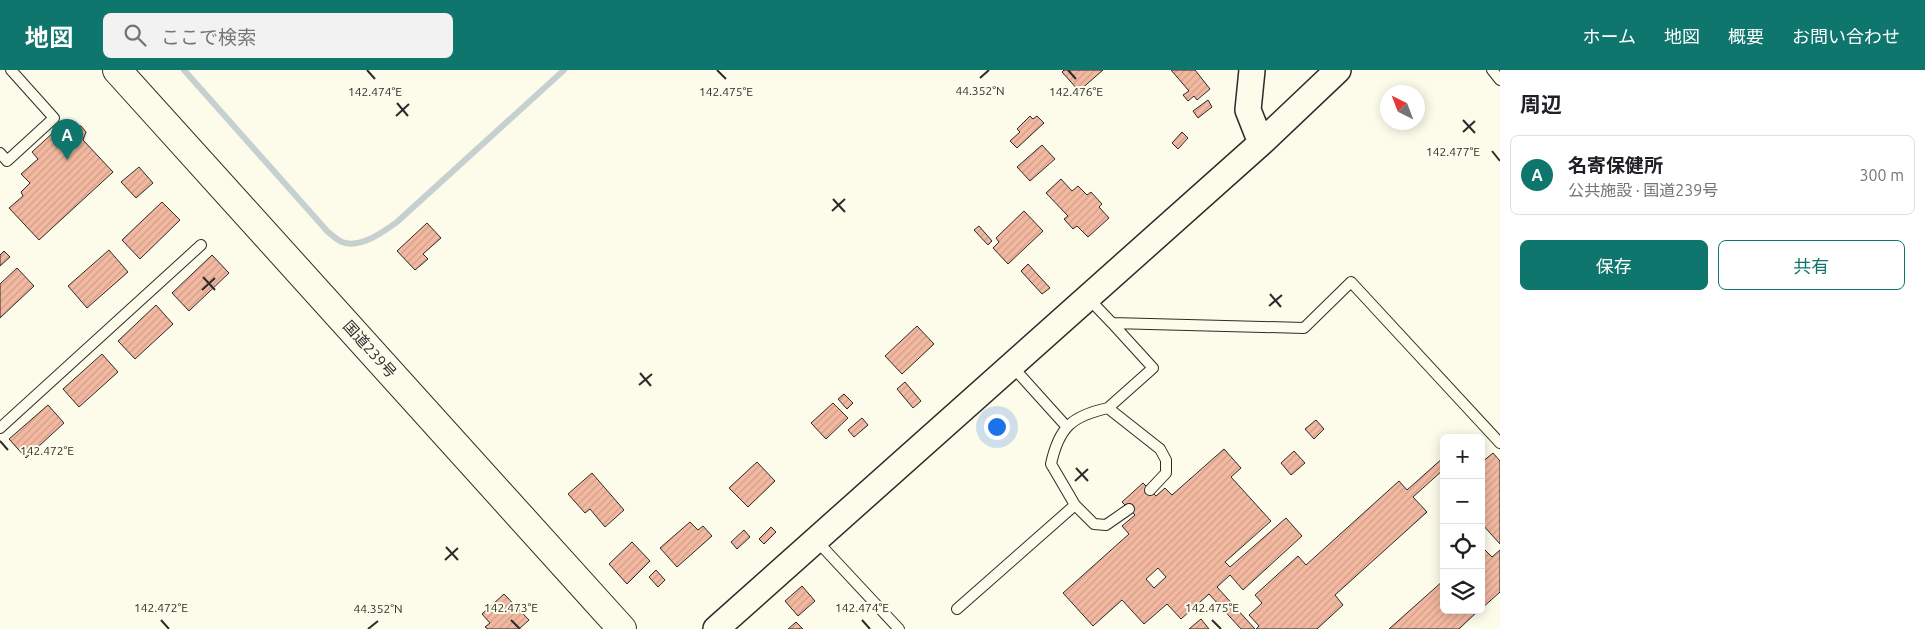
<!DOCTYPE html>
<html lang="ja">
<meta charset="utf-8">
<style>
body{margin:0;font-family:Ubuntu,"Noto Sans JP",sans-serif;background:#f2f2f2;color:#202124}
.controls{position:absolute;right:15px;bottom:15px;display:grid;overflow:hidden;border-radius:8px;box-shadow:0 2px 12px #0003}
.controls button{width:45px;height:45px;display:grid;place-items:center;padding:0;border:0;border-bottom:1px solid #e0e0e0;background:#fff;color:#202124;font:25px sans-serif}
.compass{position:absolute;left:1380px;top:15px;width:45px;height:45px;border-radius:50%;background:#fff;box-shadow:0 2px 12px #0003;rotate:318deg}
.you{position:absolute;left:996px;top:356px;width:18px;height:18px;margin:-12px;border:4px solid #fff;border-radius:50%;background:#1a73e8;box-shadow:0 0 0 8px #1a73e833}
.badge{display:grid;place-items:center;width:32px;height:32px;border-radius:50%;background:#0f766e;color:#fff;font-size:16px;font-weight:700}
.pin{position:absolute;translate:-50% -41px;filter:drop-shadow(0 1px 2px #0008)}
.pin::after{content:'';position:absolute;top:26px;width:18px;height:15px;background:inherit;clip-path:polygon(0 0,100% 0,50% 100%)}
.list{margin:0;padding:0;list-style:none}
h2{display:flex;justify-content:space-between;align-items:center;height:65px;margin:0;padding:0 20px;font-size:21px}
h2 small{font-size:16px;font-weight:400;color:#757577}
.list li{display:grid;grid-template-columns:32px 1fr auto;gap:15px;align-items:center;box-sizing:border-box;height:80px;margin:0 10px 10px;padding:0 10px;border:1px solid #e0e0e0;border-radius:8px}
.list b{display:block;font-size:19px;white-space:nowrap}
.list p{margin:0;font-size:16px;white-space:nowrap;color:#757577}
.list em{font-size:16px;font-style:normal;color:#757577}
.actions{display:flex;gap:10px;padding:15px 20px}
.actions a{flex:1;padding:11px 0;border:1px solid #0f766e;border-radius:8px;text-align:center;font-size:18px;color:#0f766e}
.actions .main{background:#0f766e;color:#fff}
.icon{flex:none;width:28px;height:28px;fill:none;stroke:currentColor;stroke-width:2;stroke-linecap:round;stroke-linejoin:round}
.map{position:relative;flex:none;width:1500px;height:559px;overflow:hidden}
header{display:flex;align-items:center;gap:30px;box-sizing:border-box;height:70px;padding:0 25px;background:#0f766e;color:#fff}
header strong{font-size:24px}
nav{display:flex;gap:28px;margin-inline-start:auto;font-size:18px}
.search{width:350px;height:45px;background:#f2f2f2;display:flex;align-items:center;gap:12px;box-sizing:border-box;padding:0 18px;border-radius:8px;color:#757577;font-size:19px}
main{display:flex}
aside{flex:1;background:#fff}
.map>svg:first-child{display:block}
</style>
<header>
<strong>地図</strong>
<div class="search"><svg class="icon" aria-label="search" viewBox="0 0 24 24"><circle cx="10" cy="10" r="6"/><path d="M15 15l6 6"/></svg>ここで検索</div>
<nav><a>ホーム</a><a>地図</a><a>概要</a><a>お問い合わせ</a></nav>
</header>
<main>
<div class="map">
<svg width="1500" height="559" viewBox="0 0 1500 559">
<defs>
<pattern id="building-hatch" width="6" height="6" patternUnits="userSpaceOnUse" patternTransform="scale(1.25)"><rect width="6" height="6" fill="#f2b8a0"/><path d="M-1 1l2-2M0 6l6-6M5 7l2-2" fill="none" stroke="#d09e8a"/></pattern>
</defs>
<rect width="100%" height="100%" fill="#fdfbea"/>
<g fill="none" stroke-linecap="round" stroke-linejoin="round">
<path stroke="#c7d0d0" stroke-width="6" d="M184,0L328,162C332,165 337,170 342,172C360,179 383,162 397,152L564,0"/>
</g>
<path fill="url(#building-hatch)" stroke="#2b2b2b" fill-rule="evenodd" d="M1064,0H1103L1079,21L1062,2Z
M1171,0H1195L1210,19L1197,30L1194,26L1188,31L1183,25L1189,21Z
M1208,30L1212,37L1198,48L1193,41Z
M1030,46L1033,49L1037,46L1044,53L1017,78L1010,71L1020,62L1017,59Z
M67,50L73,56H81L86,62L83,70L113,102L39,170L9,138L23,126L21,122L30,113L21,104L38,89L32,82Z
M1182,62L1188,68L1178,79L1172,73Z
M1042,75L1055,89L1030,111L1017,97Z
M139,97L153,113L136,128L121,112Z
M1061,109L1072,121L1078,116L1087,125L1091,122L1102,134L1099,137L1109,148L1088,167L1077,156L1073,159L1064,149L1068,146L1046,123Z
M162,132L180,150L140,189L122,170Z
M1024,141L1043,161L1008,194L993,178L999,172L996,168Z
M427,153L441,168L423,184L428,189L415,200L397,181Z
M979,156L992,171L988,175L974,160Z
M109,180L128,202L87,238L68,216Z
M4,181L10,187L0,196V185Z
M212,185L229,203L189,241L172,223Z
M1028,194L1050,218L1042,224L1021,201Z
M17,198L34,216L0,248V214Z
M156,235L173,254L135,289L118,271Z
M917,256L934,274L902,304L885,286Z
M102,284L118,302L79,337L63,319Z
M905,312L921,331L913,338L897,319Z
M844,324L853,333L847,339L838,329Z
M833,333L848,348L826,369L811,353Z
M48,335L64,353L26,388L9,369Z
M862,348L868,355L854,367L848,360Z
M1316,350L1324,359L1314,369L1305,359Z
M1224,379L1241,398L1231,407L1271,451L1225,492L1230,497L1286,448L1302,466L1243,520L1230,505L1217,517L1255,559H1241L1209,524L1181,549L1167,534L1144,554L1122,530L1093,556L1063,523L1129,464L1122,456L1135,445L1122,432L1143,413L1156,426L1165,418L1172,425ZM1158,498L1166,507L1154,518L1146,509Z
M1294,381L1305,393L1291,405L1281,393Z
M1493,383L1500,391V474L1481,453V393Z
M1444,387V399L1413,427L1427,442L1335,525L1343,535L1317,559H1256L1259,556L1249,545L1262,533L1255,525L1298,486L1306,495L1399,411L1407,420Z
M757,392L775,411L748,437L729,418Z
M592,403L624,440L605,457L590,439L585,443L568,424Z
M690,452L698,460L703,456L712,466L677,497L660,478Z
M771,457L776,462L764,474L759,469Z
M744,460L750,467L737,479L731,472Z
M632,472L650,491L627,514L609,494Z
M1481,476L1492,487L1500,480V522L1481,539Z
M656,500L665,510L658,517L649,507Z
M1444,510V540H1479L1459,559H1389Z
M802,516L815,531L798,546L785,531Z
M504,524L529,550L519,559H488L485,557L490,553L482,544Z
M1201,549L1209,559H1189Z
M796,552L803,559H788Z"/>
<g fill="none" stroke-linecap="round" stroke-linejoin="round">
<defs>
<path id="service" d="M1492,0L1500,10
M0,83L7,91L54,48L11,0
M1088,228L1112,253L1304,258L1351,212L1500,373
M1012,296L1066,356
M1108,338L1153,298L1112,253
M0,358L201,175
M1129,439L1106,455L1094,454L1075,435L1051,394C1059,357 1072,346 1108,338L1160,379L1166,390V403L1150,420
M816,470L899,559
M957,539L1075,435"/>
<path id="tertiary" d="M1252,0L1248,40L1261,73
M716,559L1261,73L1338,0"/>
<path id="trunk" d="M117,0L622,559"/>
</defs>
<use href="#service" stroke="#2b2b2b" stroke-width="12"/>
<use href="#tertiary" stroke="#2b2b2b" stroke-width="28"/>
<use href="#trunk" stroke="#2b2b2b" stroke-width="30"/>
<use href="#service" stroke="#fdfbea" stroke-width="10"/>
<use href="#tertiary" stroke="#fdfbea" stroke-width="25"/>
<use href="#trunk" stroke="#fdfbea" stroke-width="28"/>
</g>
<path fill="none" stroke="#2b2b2b" stroke-width="2" d="M367,0L375,9M717,0L726,9M1068,0L1076,9M980,8L989,0M397,33L408,46M396,46L409,34M1463,50L1475,63M1463,62L1475,51M1492,81L1500,91M833,129L845,142M832,141L845,129M203,207L215,220M202,220L215,208M1270,224L1281,237M1269,236L1282,225M640,303L651,316M639,315L652,304M0,371L8,380M1076,398L1088,411M1075,411L1088,399M446,477L458,490M445,490L458,478M161,550L169,559M511,550L520,559M862,550L870,559M1212,550L1221,559M368,559L378,551"/>
<g text-anchor="middle" dominant-baseline="central" stroke-width="4" stroke-linejoin="round" paint-order="stroke">
<g font-size="15" fill="#2b2b2b" stroke="#fdfbea">
<text transform="translate(370 279) rotate(48)">国道239号</text>
</g>
</g>
<g font-size="12" text-anchor="middle" fill="#2b2b2b" stroke="#fdfbea" stroke-width="4" stroke-linejoin="round" paint-order="stroke">
<text x="980" y="25">44.352°N</text>
<text x="375" y="26">142.474°E</text>
<text x="726" y="26">142.475°E</text>
<text x="1076" y="26">142.476°E</text>
<text x="1453" y="86">142.477°E</text>
<text x="47" y="385">142.472°E</text>
<text x="161" y="542">142.472°E</text>
<text x="511" y="542">142.473°E</text>
<text x="862" y="542">142.474°E</text>
<text x="1212" y="542">142.475°E</text>
<text x="378" y="543">44.352°N</text>
</g>
</svg>
<div class="controls">
<button>+</button>
<button>−</button>
<button><svg class="icon" aria-label="locate" viewBox="0 0 24 24"><circle cx="12" cy="12" r="6"/><path d="M12 2v4M12 18v4M2 12h4M18 12h4"/></svg></button>
<button><svg class="icon" aria-label="layers" viewBox="0 0 24 24"><path d="M12 4l9 5-9 5-9-5zM3 14l9 5 9-5"/></svg></button>
</div>
<svg class="compass" viewBox="-18 -18 36 36"><path d="M0-13l5 13h-10z" fill="#e53935"/><path d="M0 13l5-13h-10z" fill="#757577"/></svg>
<div class="you"></div>
<div class="pin badge" style="left:67px;top:90px">A</div>
</div>
<aside>
<h2>周辺<small></small></h2>
<ul class="list">
<li><span class="badge">A</span><div><b>名寄保健所</b><p>公共施設 · 国道239号</p></div><em>300 m</em></li>
</ul>
<div class="actions"><a class="main">保存</a><a>共有</a></div>
</aside>
</main>
